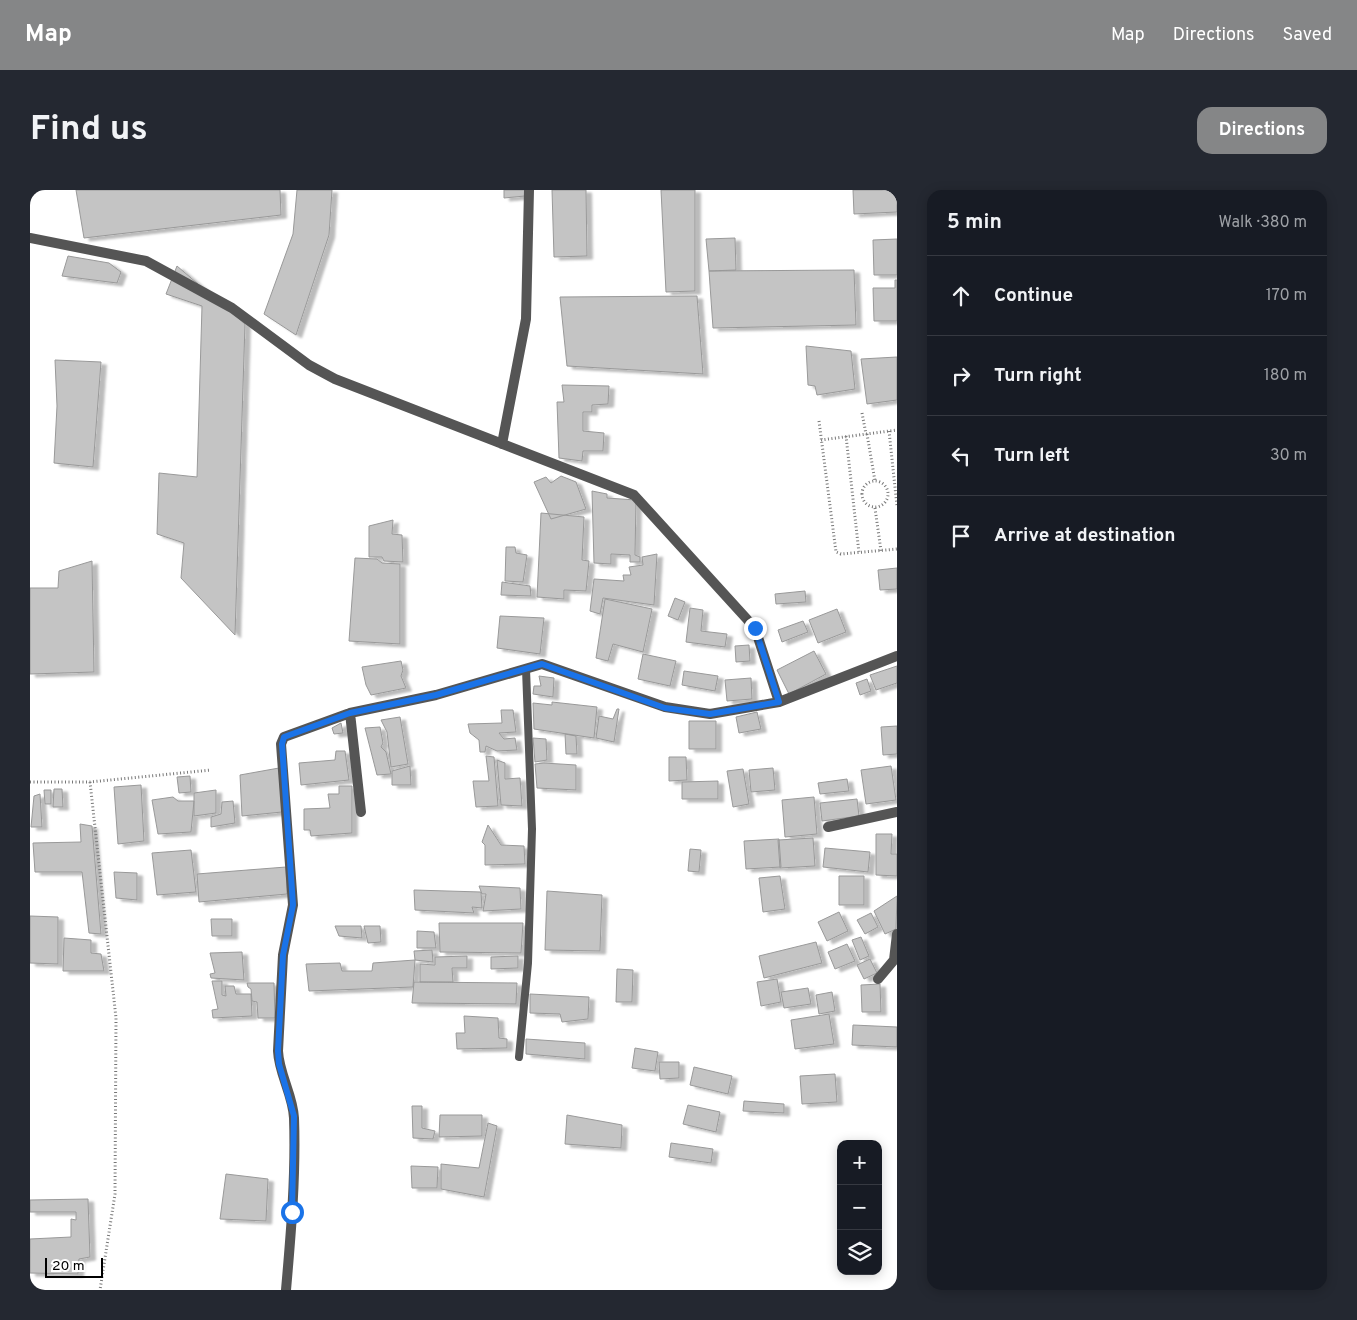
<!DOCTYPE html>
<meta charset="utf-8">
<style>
body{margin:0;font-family:Overpass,sans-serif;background:#242831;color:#f1f3f6}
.controls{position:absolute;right:15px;bottom:15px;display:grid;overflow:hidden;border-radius:10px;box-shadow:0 2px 12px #0003}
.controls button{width:45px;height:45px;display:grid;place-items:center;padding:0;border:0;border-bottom:1px solid #363941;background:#171b24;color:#f1f3f6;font:25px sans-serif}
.scale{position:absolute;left:15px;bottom:12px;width:58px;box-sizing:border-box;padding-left:5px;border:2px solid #000;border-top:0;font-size:14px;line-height:18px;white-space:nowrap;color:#000;-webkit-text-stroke:4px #fff;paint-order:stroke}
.stop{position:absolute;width:15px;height:15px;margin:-11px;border:4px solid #1a73e8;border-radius:50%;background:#fff}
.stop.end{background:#1a73e8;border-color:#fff;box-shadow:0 1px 5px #0008}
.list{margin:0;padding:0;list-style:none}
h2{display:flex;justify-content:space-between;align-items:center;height:65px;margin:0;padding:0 20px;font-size:21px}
h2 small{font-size:16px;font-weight:400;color:#9ea1a6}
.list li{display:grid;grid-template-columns:32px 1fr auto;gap:15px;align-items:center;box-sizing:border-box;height:80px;padding:0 20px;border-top:1px solid #363941}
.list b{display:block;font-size:19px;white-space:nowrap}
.list em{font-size:16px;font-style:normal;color:#9ea1a6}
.icon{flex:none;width:28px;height:28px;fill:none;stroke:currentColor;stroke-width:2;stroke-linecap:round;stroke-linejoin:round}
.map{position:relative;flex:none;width:867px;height:1100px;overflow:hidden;border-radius:15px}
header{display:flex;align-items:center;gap:30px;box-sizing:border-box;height:70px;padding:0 25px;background:#858687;color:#fff}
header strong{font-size:24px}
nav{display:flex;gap:28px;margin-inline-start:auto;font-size:18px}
.intro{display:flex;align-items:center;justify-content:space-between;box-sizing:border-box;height:120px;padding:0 30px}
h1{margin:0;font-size:35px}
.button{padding:12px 22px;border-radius:15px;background:#858687;color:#fff;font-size:18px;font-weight:700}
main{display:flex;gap:30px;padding:0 30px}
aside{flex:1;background:#171b24;border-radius:15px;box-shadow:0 2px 12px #0003}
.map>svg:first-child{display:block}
</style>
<header>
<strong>Map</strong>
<nav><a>Map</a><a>Directions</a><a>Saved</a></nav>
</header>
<div class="intro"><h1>Find us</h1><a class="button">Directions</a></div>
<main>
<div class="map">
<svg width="867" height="1100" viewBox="0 0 867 1100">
<defs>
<filter id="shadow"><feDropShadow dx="5.5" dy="3" stdDeviation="1" flood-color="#0004"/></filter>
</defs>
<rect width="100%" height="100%" fill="#fff"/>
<path fill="#c4c4c4" stroke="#999" filter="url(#shadow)" d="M46,0H250L251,25L54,48Z
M267,0H302L299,45L266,145L234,124L263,44Z
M474,0H495V6L474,8Z
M522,0H556L557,66L524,67Z
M631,0H665V101L636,102Z
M823,0H867V22L824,24Z
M705,48L706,80L679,81L676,49Z
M867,49V85H844L843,50Z
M38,66L79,73L91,82L87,93L32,86Z
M147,76L215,134L205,445L151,388L154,353L127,344L129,283L167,287L172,116L136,104Z
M824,80L826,135L683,138L679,81Z
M865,90H867V131H844L843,98H865Z
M667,106L673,184L537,176L530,107Z
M776,156L821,161L825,199L787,205L785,196L778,195Z
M867,167V210L837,214L831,169Z
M25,170L71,172L63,277L24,273L27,216Z
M532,195L579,196L578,214L562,215V222H553V241L574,243L573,261H553L552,271L529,268L527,212H534Z
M531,286L546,292L556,319L521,329L504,292L516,287L521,293Z
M562,301L577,304V308L606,310L605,365L610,367V372H600V365L581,364V374L564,373Z
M511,323L554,327L552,370L559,371L556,401L534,400V409L507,407Z
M363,330L362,344L372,345L373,372L354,371L352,367H339V336Z
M476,357H485L486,363L497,365L493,392L475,391Z
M627,364L624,415L573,408L570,424L560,421L564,389L594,391L593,385H601L599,377L613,375L612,367Z
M325,368L347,369L352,373L370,374V454L319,451Z
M62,371L64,482L0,484V398H28L29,381Z
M867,378V399L850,400L848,380Z
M472,392L500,396L501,406L471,405Z
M775,401L776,412L746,414L745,404Z
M645,408L655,412L648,430L638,426Z
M575,409L622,419L613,462L583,454L578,471L566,468Z
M660,418L673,420L671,441L697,444L695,457L656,452Z
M807,419L816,442L788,453L779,430Z
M470,426L514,428L510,464L467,458Z
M773,431L778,442L752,452L748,440Z
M719,455L720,471L706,472L705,456Z
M784,461L796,484L759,504L747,480Z
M613,464L646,471L640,496L608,489Z
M371,471L373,480L371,486L376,498L341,505L336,495L332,477Z
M867,476V493L846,500L840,485Z
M654,481L688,486L685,501L652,495Z
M509,486L524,488L523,507L503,504L504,496H511Z
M721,488L722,509L697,511L695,490Z
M837,489L841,501L830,505L826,493Z
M522,512L567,517L564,548L504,539L503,513L522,515Z
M587,519H589L584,552L566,548L569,526L583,529Z
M471,520H483L486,542L469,543L474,549L485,548L487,560L467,561L456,556L455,562H450L449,550L440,543L438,534L472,533Z
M727,522L731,539L709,543L706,527Z
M370,527L378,574L361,577L357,542L351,530Z
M659,531H686V559H659Z
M311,533L313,543L304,544L302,538Z
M867,536V564L853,565L851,537Z
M350,537L353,553L351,557L356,562L361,584L347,585L335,538Z
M535,544L546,546L547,564H536Z
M503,548L516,549L517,570L505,572Z
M306,561H315L319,590L271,595L269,573L305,570Z
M456,566L464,567L468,616L446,617L443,591H459Z
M639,567H656L657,590L639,591Z
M467,570L475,573V589L490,588L492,616L471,615Z
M514,573L546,575V600L507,598L505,574Z
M380,576L381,595H362V581Z
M861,576L866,610L836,614L831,580Z
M249,578L252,622L212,626L210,585Z
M743,578L745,600L721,602L719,580Z
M713,579L719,614L703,617L697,581Z
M160,586L161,602L149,603L147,587Z
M817,589L819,601L790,604L788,593Z
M688,591V609H652V592Z
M111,595L114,651L88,654L84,597Z
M309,596H322V643L281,646L280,640H274V619L300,618L298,604H309Z
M24,599H32L33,617H23Z
M14,600H21V614H15Z
M186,600V623L164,626V603Z
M10,604L12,637H1L4,606Z
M143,607L148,611H164L161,642L128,644L122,610Z
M784,607L787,644L755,647L752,610Z
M827,609L829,626L792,631L790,613Z
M203,611L205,633L181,637V627L191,624L192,612Z
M50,634L62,636L71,744L59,743L52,682H5L3,653L51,652Z
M458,635L471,655L494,656L495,674L455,675V655L452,652Z
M846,644H862L861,664H867V686L846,685Z
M783,648L785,676L750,678L748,650Z
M749,649L751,677L716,679L714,651Z
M795,658L840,662L838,682L793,677Z
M660,659L671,660L669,682L658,681Z
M161,660L166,702L127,705L122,663Z
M256,677L257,704L169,712L167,684Z
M84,682L107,683V710L86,708Z
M750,686L755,719L733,722L729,688Z
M809,686H834V715H809Z
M449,696L490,698L491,719L453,721L456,704H452Z
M384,700L451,702L452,718L442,717L444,723L385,720Z
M517,701L572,705L570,761L515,760Z
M867,706L866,739L855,744L844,721Z
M809,722L818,741L797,751L788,732Z
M841,723L848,737L835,744L827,730Z
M0,726L28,727V774L0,773Z
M181,729H202V746H182Z
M409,733H493L491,763L410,762Z
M305,736H331L332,748L309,746Z
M334,736H350L351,752L338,753Z
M387,741L404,742L406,758H387Z
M831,747L839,766L830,770L822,750Z
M34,748L61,750V763L71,764L74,781H33Z
M786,752L792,773L734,788L729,766Z
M817,754L825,771L805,779L798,762Z
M402,760L403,772L385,770L384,761Z
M212,762L214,790L181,788L180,784L185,783L180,763Z
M437,766V778H422L423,792H390V774L405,775V767Z
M488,766V778L461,779V767Z
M840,769L847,783L834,789L827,775Z
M385,770L383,797L279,801L276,774L310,773L312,781H342L343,773Z
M587,779L603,780L602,812H586Z
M747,789L751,812L731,816L727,792Z
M182,791H192V805L196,806L195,796H204L206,804H221L222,826L183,828L182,820L188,819Z
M384,792L487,793L486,814L382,813Z
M217,793H244L245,828H228L227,812L222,811L221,799L218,797Z
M850,794L851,822H832L831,795Z
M778,798L781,814L754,818L751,802Z
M802,802L805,821L789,824L786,805Z
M500,804L559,807L558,829L532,832L530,824L500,823Z
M799,824L804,854L765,859L761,830Z
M434,826L468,828L469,848L477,849V858L427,859L426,843H435Z
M823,835L867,837V857L822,855Z
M496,849L555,853V869L496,864Z
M605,858L628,862L625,881L602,878Z
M629,872H649V888L630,889Z
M664,877L702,886L698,904L660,895Z
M805,884L807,912L772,914L770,886Z
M714,911L754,914V923L713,921Z
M658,915L690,922L686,942L653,934Z
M382,916H392V938L405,941L403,949L383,948Z
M410,925H452V946L409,947Z
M537,925L592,935L591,958L535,954Z
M458,933L467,936L454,1007L411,999V974L449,978Z
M641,953L683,959L681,973L639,967Z
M381,976L408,977L407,998H382Z
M196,984L238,989L236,1031L190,1029Z
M58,1009L60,1067L49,1069L48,1084L0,1083V1049L41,1047V1029L46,1030V1022H0V1010Z"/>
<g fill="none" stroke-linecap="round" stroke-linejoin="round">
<path stroke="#777" stroke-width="3" stroke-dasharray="1 2.5" stroke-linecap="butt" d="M832,223L836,244
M789,231L806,362L811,364L867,359
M859,241L867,316
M837,244L845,291
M816,246L829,363
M791,250L867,240
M832 304a13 13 0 1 1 26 0a13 13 0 1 1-26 0Z
M845,318L851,361
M0,592H60L181,580
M60,592L86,828L85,1004L70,1100"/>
<path stroke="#555" stroke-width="8" d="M489,867L498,773L502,639L496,479"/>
<path stroke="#555" stroke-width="10" d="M0,48L116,71L202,118L279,175L305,189L604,305L725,438L749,512
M472,254L496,129L499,0
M320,523L331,622
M798,637L867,622
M848,789L864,770L867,744
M256,1100C261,1043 266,985 264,928C263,905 249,884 248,861L253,765L263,715L251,554L254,547L320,523L406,505L512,474L635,517L680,524L749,512L867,466"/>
</g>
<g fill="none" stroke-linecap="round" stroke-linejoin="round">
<path stroke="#1a73e8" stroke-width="6" d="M262,1022L264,926L249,874L248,861L253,765L263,715L252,554L254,547L320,523L406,505L512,474L635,518L680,524L749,512L725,438"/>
</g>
</svg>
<div class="controls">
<button>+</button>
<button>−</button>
<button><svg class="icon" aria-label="layers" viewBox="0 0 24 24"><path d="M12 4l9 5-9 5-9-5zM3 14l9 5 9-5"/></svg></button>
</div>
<div class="scale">20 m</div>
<div class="stop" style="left:262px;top:1022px"></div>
<div class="stop end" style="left:725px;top:438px"></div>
</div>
<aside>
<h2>5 min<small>Walk · 380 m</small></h2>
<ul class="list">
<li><svg class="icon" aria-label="ahead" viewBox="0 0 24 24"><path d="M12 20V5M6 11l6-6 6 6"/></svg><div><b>Continue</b></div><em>170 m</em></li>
<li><svg class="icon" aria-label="right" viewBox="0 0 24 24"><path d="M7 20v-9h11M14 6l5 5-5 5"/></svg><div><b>Turn right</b></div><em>180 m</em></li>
<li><svg class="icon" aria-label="left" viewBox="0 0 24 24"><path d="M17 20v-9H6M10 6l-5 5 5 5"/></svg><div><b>Turn left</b></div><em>30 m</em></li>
<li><svg class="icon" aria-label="arrive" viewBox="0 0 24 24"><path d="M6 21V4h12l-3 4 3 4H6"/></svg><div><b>Arrive at destination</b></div></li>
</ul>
</aside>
</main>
